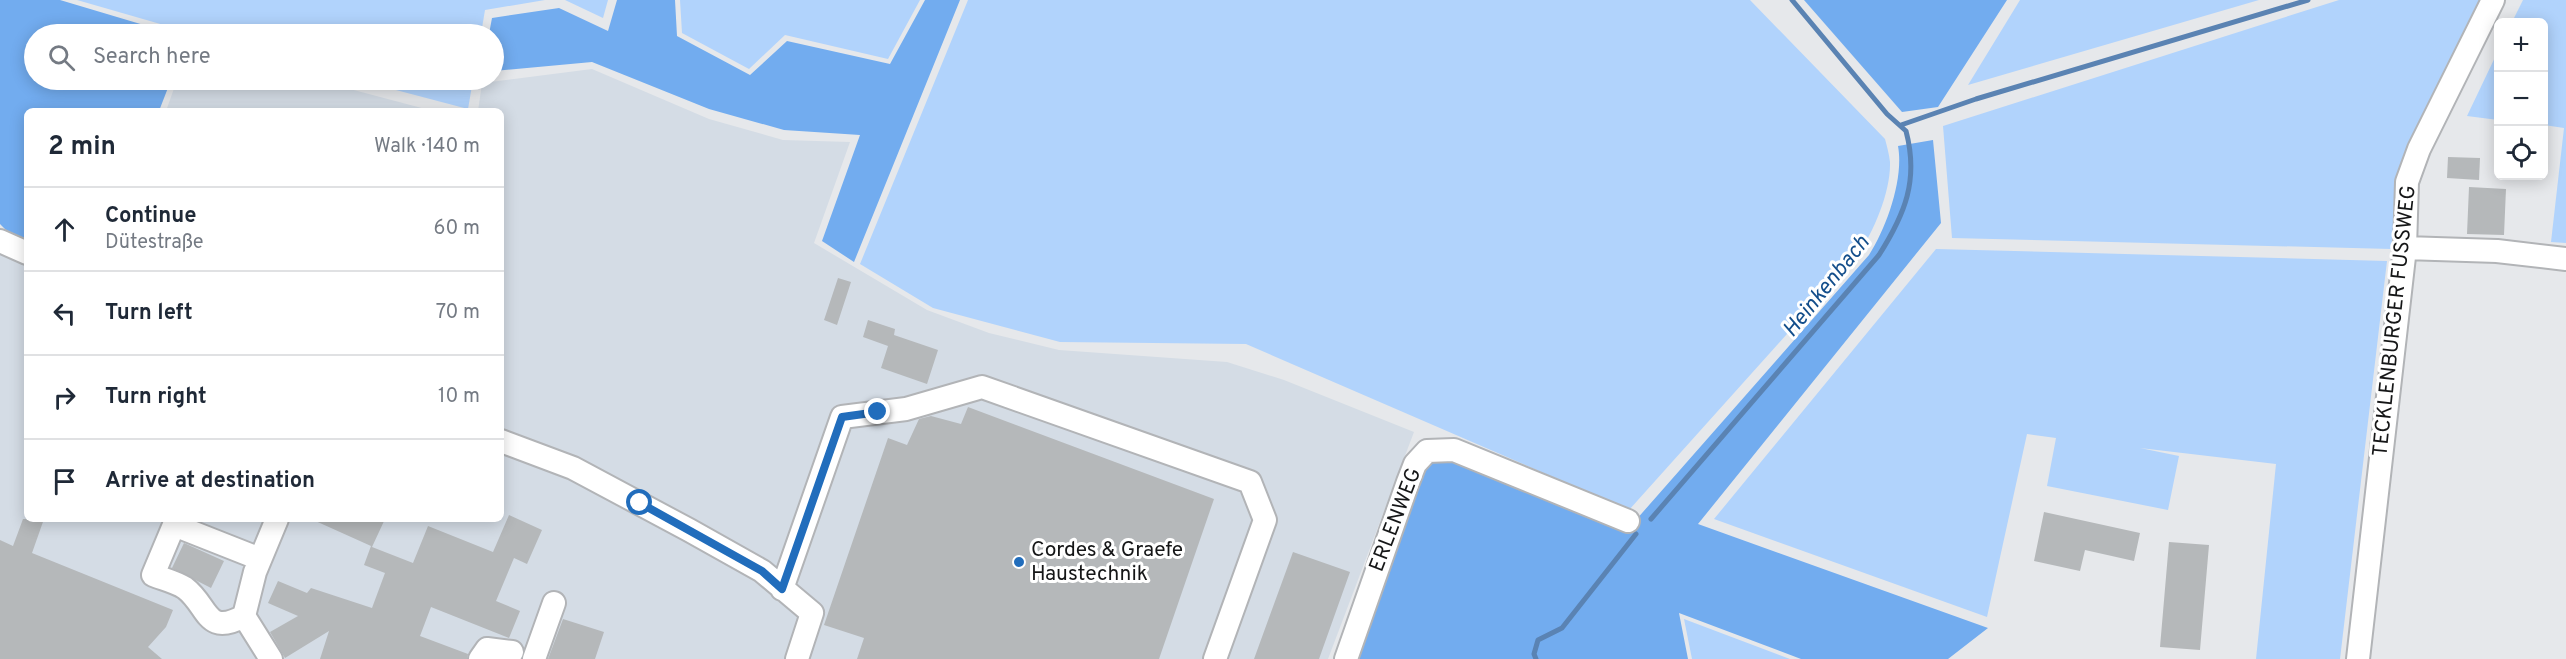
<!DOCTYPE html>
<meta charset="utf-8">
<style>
body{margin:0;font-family:Overpass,sans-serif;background:#f6f6f7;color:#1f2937}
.controls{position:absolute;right:18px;top:18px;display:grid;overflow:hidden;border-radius:9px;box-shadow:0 3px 15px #0003}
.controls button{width:54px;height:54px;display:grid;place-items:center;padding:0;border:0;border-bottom:2px solid #e0e1e3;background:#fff;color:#1f2937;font:30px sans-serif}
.stop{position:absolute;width:18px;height:18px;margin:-14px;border:4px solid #216dbc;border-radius:50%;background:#fff}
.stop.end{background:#216dbc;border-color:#fff;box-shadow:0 2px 6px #0008}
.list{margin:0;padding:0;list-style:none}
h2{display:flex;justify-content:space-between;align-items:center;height:78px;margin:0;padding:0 24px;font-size:26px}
h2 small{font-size:20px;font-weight:400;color:#747a83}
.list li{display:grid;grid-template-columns:39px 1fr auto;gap:18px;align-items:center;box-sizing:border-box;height:84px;padding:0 24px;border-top:2px solid #e0e1e3}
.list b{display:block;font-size:22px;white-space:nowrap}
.list p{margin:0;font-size:20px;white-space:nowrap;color:#747a83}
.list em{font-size:20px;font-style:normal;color:#747a83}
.icon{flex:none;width:33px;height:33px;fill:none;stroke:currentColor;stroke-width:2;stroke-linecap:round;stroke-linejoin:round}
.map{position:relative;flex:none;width:2566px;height:659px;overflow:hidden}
.search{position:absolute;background:#fff;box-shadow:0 3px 15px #0003;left:24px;top:24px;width:480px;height:66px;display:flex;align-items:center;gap:15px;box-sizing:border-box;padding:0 21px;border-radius:33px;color:#747a83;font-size:22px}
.panel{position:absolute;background:#fff;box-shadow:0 3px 15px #0003;left:24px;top:108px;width:480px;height:414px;border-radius:9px}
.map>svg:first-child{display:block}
</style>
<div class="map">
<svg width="2566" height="659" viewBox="0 0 2566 659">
<rect width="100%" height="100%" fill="#e6e8eb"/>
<path fill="#d4dce5" d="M592,69L709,119L783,140L850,142L814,243L927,310L989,333L1059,350L1227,362L1284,380L1414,432L1328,659H0V235L27,249V519H501V111H478L482,83Z
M177,80H316L433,111H166Z"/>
<path fill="#b1d3fc" d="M77,0H545L485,10L481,34H195Z
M565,0H608L603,18Z
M680,0H920L888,59L785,35L749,69L682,33Z
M968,0H1750L1885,139C1887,146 1889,154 1890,162C1891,191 1874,231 1858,255L1629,510L1246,344L1060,342L933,308L860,264Z
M2020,0H2259L1968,85Z
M2339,0H2483L2401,183L2391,249L1952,238L1943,126Z
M2523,0H2566V243L2551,242L2564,128L2544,125V22H2512Z
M2498,51V120L2467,116Z
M358,80H473L468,109Z
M1936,249L2387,261L2340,659H2256L2276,464L2140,448L2179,456L2168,510L2047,486L2056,438L2027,434L1987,617L1714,519Z
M1684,619L1790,659H1692Z"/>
<path fill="#72acef" d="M0,0H60L174,34H34V80H171L159,111H27V240L9,233L0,224Z
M617,0H675L677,36L750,75L787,41L890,64L925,0H960L854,262L822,241L860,135L784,130L709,109L592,62L494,71V34H489L492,18L559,8L608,31Z
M1804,0H2007L1938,107L1902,112Z
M1933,140L1941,223L1698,524L1988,628L1948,659H1801L1679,613L1688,659H1357L1419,466L1435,457L1454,458L1628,529L1869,255C1887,227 1904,178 1898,146Z"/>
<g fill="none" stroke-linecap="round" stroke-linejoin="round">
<path stroke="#5a83b3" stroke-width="5" d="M1901,125L1976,99L2308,0
M1651,519L1879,255C1905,214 1919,180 1906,131L1887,114L1792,0
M1536,659L1534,654L1538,640L1562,628L1636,534"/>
</g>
<path fill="#b5b8ba" d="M2448,157L2480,158L2479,180L2447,178Z
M2469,187L2506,189L2504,235L2467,234Z
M838,278L851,282L837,325L824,320Z
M868,320L895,329L894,335L938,350L927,384L881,368L888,346L863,337Z
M968,407L1214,499L1159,659H857L864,638L824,625L888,438L907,445L919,419L931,416L961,424Z
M2044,512L2140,533L2134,561L2085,550L2080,571L2034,561Z
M509,515L542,530L527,564L514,558L496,601L520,611L509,638L431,607L420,636L468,654L467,659H320L329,631L285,658L270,632L298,616L268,603L278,581L307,593L311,588L372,608L385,573L364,565L371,546L311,519H385L372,547L413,563L428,526L493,552Z
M23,519H44L32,553L173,610L166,627L148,647L162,659H0V540L13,546Z
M2169,542L2209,545L2200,650L2160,647Z
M184,543L224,561L211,588L172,568Z
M1293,552L1350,572L1319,659H1254Z
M563,619L604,632L595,659H548Z"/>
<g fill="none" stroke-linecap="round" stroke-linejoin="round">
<defs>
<path id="minor" d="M0,241L27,253
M2405,248L2497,251L2566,259
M501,441L573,468L689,530L762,571L812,613L797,659
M782,589L842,417L906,409L982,387L1250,482L1265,520L1215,659
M244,616C205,637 209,606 185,588C176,582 163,579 153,575L174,525L260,559
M271,659L244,616L255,572L277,519
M480,659L487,649L512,652
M534,659L554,603
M1346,659L1408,482L1415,464L1427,451L1454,450L1628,521
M2358,659L2405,248L2407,182L2419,149L2493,0"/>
</defs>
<use href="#minor" stroke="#b2b4b7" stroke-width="26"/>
<use href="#minor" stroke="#fff" stroke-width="22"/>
</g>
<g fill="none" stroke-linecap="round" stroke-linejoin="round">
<path stroke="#216dbc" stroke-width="8" d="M640,503L762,571L782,589L842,417L878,412"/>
</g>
<circle fill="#216dbc" stroke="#fff" stroke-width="2" cx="1019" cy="562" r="6"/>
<g text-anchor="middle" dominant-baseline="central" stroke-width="6" stroke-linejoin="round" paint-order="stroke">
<g font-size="21" fill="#151617" stroke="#fff">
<text transform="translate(2395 321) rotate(-84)">TECKLENBURGER FUSSWEG</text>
<text transform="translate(1396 520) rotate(-69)">ERLENWEG</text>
</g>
<g font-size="21" fill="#151617" stroke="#fff" text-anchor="start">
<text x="1031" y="550">Cordes &amp; Graefe<tspan x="1031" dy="24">Haustechnik</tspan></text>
</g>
<g font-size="22" font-style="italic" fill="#134e8b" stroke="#fff">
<text transform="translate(1827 287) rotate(-51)">Heinkenbach</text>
</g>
</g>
</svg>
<div class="controls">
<button>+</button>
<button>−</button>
<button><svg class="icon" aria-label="locate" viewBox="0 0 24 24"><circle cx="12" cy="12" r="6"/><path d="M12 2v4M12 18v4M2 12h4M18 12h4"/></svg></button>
</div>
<div class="stop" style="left:640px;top:503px"></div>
<div class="stop end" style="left:878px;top:412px"></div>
<div class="search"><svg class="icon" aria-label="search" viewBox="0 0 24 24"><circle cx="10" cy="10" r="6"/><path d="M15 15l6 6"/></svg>Search here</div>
<section class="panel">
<h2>2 min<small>Walk · 140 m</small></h2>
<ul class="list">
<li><svg class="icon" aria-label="ahead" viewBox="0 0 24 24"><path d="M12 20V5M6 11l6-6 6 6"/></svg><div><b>Continue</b><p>Dütestraße</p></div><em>60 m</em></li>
<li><svg class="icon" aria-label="left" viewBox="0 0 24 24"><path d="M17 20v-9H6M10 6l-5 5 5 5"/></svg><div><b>Turn left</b></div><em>70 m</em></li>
<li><svg class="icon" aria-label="right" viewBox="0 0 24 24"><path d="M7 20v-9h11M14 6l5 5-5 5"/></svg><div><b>Turn right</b></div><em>10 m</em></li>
<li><svg class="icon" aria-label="arrive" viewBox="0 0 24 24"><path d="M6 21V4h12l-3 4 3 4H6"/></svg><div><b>Arrive at destination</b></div></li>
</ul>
</section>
</div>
